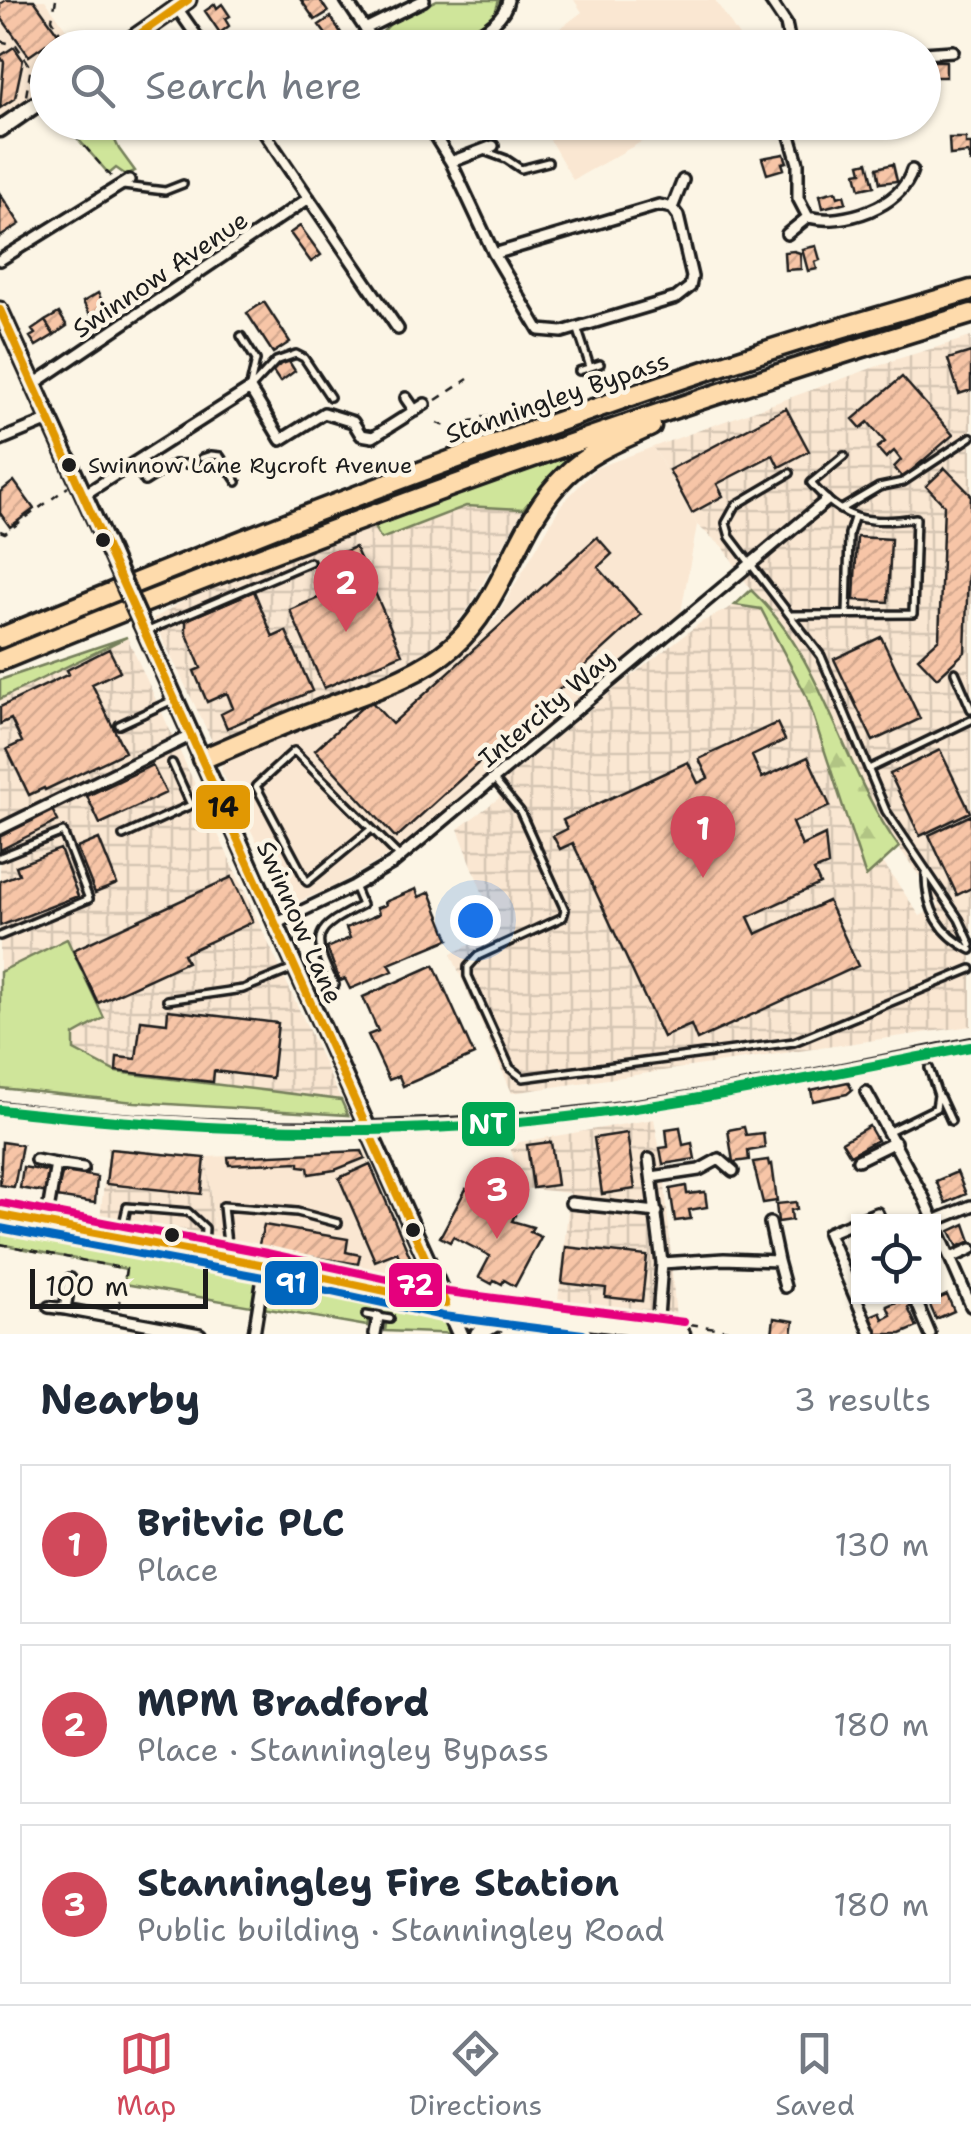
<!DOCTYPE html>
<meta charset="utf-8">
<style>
body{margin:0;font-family:"Shantell Sans",sans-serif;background:#f2f2f3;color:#1f2937}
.controls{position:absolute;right:30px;bottom:30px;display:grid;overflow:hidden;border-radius:0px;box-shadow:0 2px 8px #0004}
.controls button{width:90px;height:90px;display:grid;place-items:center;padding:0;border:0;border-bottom:2px solid #e0e1e3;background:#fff;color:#1f2937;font:50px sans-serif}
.scale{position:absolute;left:30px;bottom:25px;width:178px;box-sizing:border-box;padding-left:10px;border:5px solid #1c1c1c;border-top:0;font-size:28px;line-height:35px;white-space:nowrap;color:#1c1c1c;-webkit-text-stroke:8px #fcf5e5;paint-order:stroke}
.you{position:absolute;left:475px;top:920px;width:35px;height:35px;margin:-25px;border:8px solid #fff;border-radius:50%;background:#1a73e8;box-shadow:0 0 0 15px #1a73e833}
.badge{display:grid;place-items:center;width:65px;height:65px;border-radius:50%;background:#d1495b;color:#fff;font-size:32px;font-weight:700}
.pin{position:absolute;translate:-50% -82px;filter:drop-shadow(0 2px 5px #0008)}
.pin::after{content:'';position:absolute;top:52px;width:35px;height:30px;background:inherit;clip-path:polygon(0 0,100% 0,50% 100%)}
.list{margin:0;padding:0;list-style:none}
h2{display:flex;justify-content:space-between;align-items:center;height:130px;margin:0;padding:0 40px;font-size:42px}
h2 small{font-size:32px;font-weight:400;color:#747a83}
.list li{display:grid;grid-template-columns:65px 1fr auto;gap:30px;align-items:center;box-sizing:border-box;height:160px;margin:0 20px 20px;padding:0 20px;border:2px solid #e0e1e3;border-radius:0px}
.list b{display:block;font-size:38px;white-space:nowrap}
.list p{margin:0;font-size:32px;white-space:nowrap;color:#747a83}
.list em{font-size:32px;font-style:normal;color:#747a83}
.icon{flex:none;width:55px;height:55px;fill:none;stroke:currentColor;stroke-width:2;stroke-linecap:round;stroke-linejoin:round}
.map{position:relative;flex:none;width:971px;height:1334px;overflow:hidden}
.search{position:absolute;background:#fff;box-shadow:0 2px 8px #0004;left:30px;right:30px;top:30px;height:110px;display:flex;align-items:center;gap:25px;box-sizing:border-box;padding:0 35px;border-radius:55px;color:#747a83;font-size:38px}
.sheet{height:670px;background:#fff}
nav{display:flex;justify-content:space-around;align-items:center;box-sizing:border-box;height:140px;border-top:2px solid #e0e1e3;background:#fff;font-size:28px;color:#747a83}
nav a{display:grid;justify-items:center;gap:5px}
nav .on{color:#d1495b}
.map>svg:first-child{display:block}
</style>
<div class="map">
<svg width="971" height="1334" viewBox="0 0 971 1334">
<defs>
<pattern id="industrial-grid" width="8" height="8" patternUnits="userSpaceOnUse" patternTransform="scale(2.5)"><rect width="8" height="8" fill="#fae7d2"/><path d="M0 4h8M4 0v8" fill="none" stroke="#d6c6b4"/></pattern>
<pattern id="forest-firs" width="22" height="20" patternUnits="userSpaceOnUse" patternTransform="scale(2.5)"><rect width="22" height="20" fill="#cfe59a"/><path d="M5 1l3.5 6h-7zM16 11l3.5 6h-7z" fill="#b1c484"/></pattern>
<pattern id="building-hatch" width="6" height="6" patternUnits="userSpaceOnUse" patternTransform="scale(2.5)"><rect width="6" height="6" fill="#f7c5a7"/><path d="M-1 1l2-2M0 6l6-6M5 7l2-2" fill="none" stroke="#d3a98f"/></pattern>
</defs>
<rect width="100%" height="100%" fill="#fcf5e5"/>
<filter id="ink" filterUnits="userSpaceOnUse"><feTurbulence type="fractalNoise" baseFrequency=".01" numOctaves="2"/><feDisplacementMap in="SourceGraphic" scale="20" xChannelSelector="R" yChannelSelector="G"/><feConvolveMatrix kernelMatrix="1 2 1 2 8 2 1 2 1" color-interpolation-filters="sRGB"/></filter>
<g filter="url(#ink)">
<path fill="#fae7d2" d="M0,0H45L79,47L48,48L47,96L0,129Z
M574,0H715L746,47L534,48L582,12Z
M540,123H675L573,180Z
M653,447L697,525L681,612L403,847L332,888L297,902L286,900L221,771L224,756L440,665L496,618L561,505L596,468Z
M365,1150L417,1268L416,1275L409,1279L216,1242L207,1157Z"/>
<path fill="url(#industrial-grid)" d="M971,337V1026L512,1093L451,954L497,931L458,829L499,798L496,787L618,686L700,623L735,605L761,608L807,697L842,803L920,916L940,905L880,821L814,678L774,612L751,590L724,548L697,525L653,447L897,359Z
M466,506L523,509L472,603L445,639L413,660L214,745L153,619L195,594L372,524L382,538Z
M127,637L341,1100L115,1072L98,1065L74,1050L67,939L0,972V699Z
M654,1119L664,1172L676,1319L558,1300L570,1193L523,1188L509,1144Z
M108,1147L207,1157L216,1242L100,1219Z"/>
<path fill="#cfe59a" stroke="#76805b" stroke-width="2.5" d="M437,0H499L494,16L446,47H382L379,36L392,22Z
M64,123H107L119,149L135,171L126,175L116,168L109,174Z
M583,451L554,473L523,509L466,506L381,539L372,524Z
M127,637L0,699V680Z
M67,939L104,1018L74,1035V1050L116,1072L341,1100L348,1115L135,1102L0,1088V972Z
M0,1231L453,1319L460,1334L385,1331L387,1317L370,1313L367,1326L124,1284L126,1269L0,1244Z"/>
<path fill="url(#forest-firs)" stroke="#76805b" stroke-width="2.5" d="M751,590C825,659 841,768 899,847L866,877L807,697L761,609L735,605Z"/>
<path fill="url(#building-hatch)" stroke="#1c1c1c" stroke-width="2.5" d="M6,0H34L59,35L29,56L0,16V4Z
M301,0H320L328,12L315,20Z
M215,4L217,8L222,4L230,16L225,19L229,26L220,33L205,11Z
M331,17L346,41L336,48L319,25Z
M14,47L23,60L15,98L0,108L4,62L0,56Z
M929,61H946V77H930Z
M949,138H966V144H971V163L968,153L950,155Z
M784,154L787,162L782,163L784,169L767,174L762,158Z
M868,162L874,186L860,189L856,173L862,172L860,164Z
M893,164L897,181L880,183L877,168Z
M836,191L838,197L844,195L846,202L823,208L820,195Z
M0,194L20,224L0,237Z
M300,226L321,255L311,262L290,233Z
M816,246L820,260L815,262L817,269L808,271L802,249Z
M794,251L800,253L801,269L785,270L784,252Z
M98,293L105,306L92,318L83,302Z
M264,302L290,342L273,353L247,313Z
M59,313L67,326L54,335L45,321Z
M45,321L54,335L36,346L30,337L35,334L32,330Z
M971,352V390L959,394L948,359Z
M288,360L295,371L280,382L272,370Z
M902,377L953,435L903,478L894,467L901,460L894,451L886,458L877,448L885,442L868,422L861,428L853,419Z
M786,408L809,451L779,467L773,455L717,484L723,496L692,513L669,470Z
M945,468L971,495L965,652L937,678L918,658L939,639L944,505L926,486Z
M14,481L34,509L10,527L0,513V492Z
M597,537L612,554L598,567L641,615L396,838L315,750L370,700L392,724Z
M857,537L891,539L888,602L854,600Z
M355,547L402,654L324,688L290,610L332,592L319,563Z
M254,591L273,637L286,631L312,691L227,728L221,714L233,708L227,693L207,702L194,671L201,668L186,632V620Z
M881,637L920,719L873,741L834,659Z
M109,649L120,671L92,684L125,752L45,790L44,788L29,795L7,749L22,742L11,719L0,724V707L69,674L67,670Z
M777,723L785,740L752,756L762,778L808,757L830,806L792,823L802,846L825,835L828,865L814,871L820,884L748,917L756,934L828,901L858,966L697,1040L691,1025L663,1037L573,843L560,849L553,836L567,829L563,820L688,762L698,783L708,778L699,759Z
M940,750L970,812L920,836L890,774Z
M152,765L166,793L100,824L87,796Z
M52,810L58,821L0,850V836Z
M971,815V888L957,895L929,835Z
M99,839L117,884L95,893L77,848Z
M60,849L78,896L0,926V881L19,874L16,866Z
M232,877L253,922L183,954L187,962L98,1003L73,950Z
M416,889L419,897L430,892L449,939L389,964L393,971L350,989L345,979L340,981L327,948L350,938L346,928L379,914L377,908L386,905L385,902Z
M434,965L474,1055L403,1086L399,1076L389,1080L368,1035L378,1031L363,997Z
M168,1010L278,1023L272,1078L214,1071L213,1082L116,1071L117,1057L136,1059L141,1020L167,1023Z
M848,1082L852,1090L847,1094L813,1101L811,1090Z
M869,1126L877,1140L850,1155L842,1142Z
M680,1127L683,1145L692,1143L695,1159L663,1164L660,1148L668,1147L666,1129Z
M744,1127L746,1135L763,1133L765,1148L748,1151L749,1160L733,1162L728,1130Z
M627,1133L635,1189L602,1194L594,1138Z
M2,1142L22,1145L14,1187L0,1185Z
M551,1142L557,1185L533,1188L527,1145Z
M110,1149L205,1158L201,1194L106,1184Z
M362,1151L365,1158L335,1170L309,1174L308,1167L299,1166V1162L229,1165L228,1157Z
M768,1160L769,1165L772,1164L777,1201L763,1203L753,1162Z
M370,1164L414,1266L405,1270L397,1252L375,1261L339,1178Z
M23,1167L52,1172L48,1193L20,1188Z
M63,1171L97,1177L95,1203L56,1197Z
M957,1172L966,1194L946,1203L936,1181Z
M686,1186L687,1194L705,1192L707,1207L689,1210L691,1219L675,1221L670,1189Z
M466,1189L515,1215L512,1221L533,1227L530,1232L541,1237L515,1286L504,1280L502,1284L494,1280L492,1284L479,1277L490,1256L453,1237L450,1242L440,1237Z
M796,1202L797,1209L791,1210L792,1220L778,1222L776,1204Z
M965,1224L971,1241L958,1247L950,1231Z
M264,1225L348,1239L346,1252L360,1255L358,1264L258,1248Z
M566,1247L647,1256L642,1301L605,1297L606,1288L562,1283Z
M947,1295L954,1311L936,1319L929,1303Z
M908,1297L912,1306L908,1308L917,1327L901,1334H876L868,1317L880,1312L883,1319L891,1315L887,1306Z
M774,1318L794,1321L792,1334H772Z"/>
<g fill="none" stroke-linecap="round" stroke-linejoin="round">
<defs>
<path id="lane" d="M484,151L506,159L521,169L548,162
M123,186L165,191L183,184
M577,327L590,367
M241,336L256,360L250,386
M579,371L600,364
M250,389L276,361L296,354L304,358L330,397
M202,458L211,455L220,456L237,482
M134,464L145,482L174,464H195
M790,473L736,505L726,523L730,537L821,656L886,811L959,919L971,945
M840,510L879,487L903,482L971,437
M792,615L913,614L916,518C868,525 843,521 811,483L844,456
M847,615L849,534L854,518
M148,631L310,562
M955,672L971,709
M119,725L173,700
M172,763L191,805
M871,768L971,720
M495,781L520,811L565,910L563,917L478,956L468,967V976L510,1068L523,1078L794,1042L971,969
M370,830L307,882L256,786L294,751L400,857
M123,836L215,794
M0,857L63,832L89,899L0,936
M926,872C925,908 939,934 971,950
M335,985C310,934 313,930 362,905L354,886
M167,1000L243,989L293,969
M940,1097L951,1121
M889,1131L936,1108L938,1095L929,1068
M121,1233L127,1207L188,1212L205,1228L204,1250
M228,1254L223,1206L297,1212L338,1223
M366,1315L390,1319"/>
<path id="street" d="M346,0L378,48
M770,0L786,24L791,48
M177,8L205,48
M365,29L424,0
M456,48C475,35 504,23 508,0
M924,53L953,51
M257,122L398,329
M426,122L451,162L494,254L539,330L562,332L676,298L690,287L692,277L678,216L672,208L659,205L494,254
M786,122L798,163V198L808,217C843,226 902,207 912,170
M451,162L493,146
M672,208L683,180
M787,234L808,217
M0,260L129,180
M34,384L309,198
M406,398L415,411
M0,440L49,420
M82,496L250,389L281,440L324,413L353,422L361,435L373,437L425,404
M0,829L192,735
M277,923L354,886L393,863L826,501
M866,1092L924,1198L971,1306
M649,1159L662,1263L657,1331
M36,1160L56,1164
M858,1160L895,1142
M652,1177L699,1170L719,1159L733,1171
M571,1203L657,1212
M934,1221L971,1206
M46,1223L56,1164L83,1168
M770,1223L778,1261
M951,1258L971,1249
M662,1263L724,1259L778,1261L785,1287
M70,1279L65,1309L200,1334
M914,1296L930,1334
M49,1307L65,1309
M254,1334L265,1265
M375,1334L378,1317
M871,1334L828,1233L877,1213L881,1222"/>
<path id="secondary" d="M119,48L188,0
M0,129L48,96
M0,310L108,548
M142,625L460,1334
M0,1215L265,1265L446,1304L682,1334
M478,1334L512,1313"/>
<path id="highway" d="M0,638C250,535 503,436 760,353C830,330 901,311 971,290
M0,661C318,530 641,413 971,314
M202,759C240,743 277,726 315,712C360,694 416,679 453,646C505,600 516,523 566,475C590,451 621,440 651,426"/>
</defs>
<use href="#lane" stroke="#1c1c1c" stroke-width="12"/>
<use href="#street" stroke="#1c1c1c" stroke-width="16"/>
<use href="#secondary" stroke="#1c1c1c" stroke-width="21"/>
<use href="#highway" stroke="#1c1c1c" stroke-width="25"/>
<path stroke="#1c1c1c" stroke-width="2.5" stroke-dasharray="8 8" stroke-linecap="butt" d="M56,0L52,19L69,48
M0,41L16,45L31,67L26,96
M34,68L48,70
M64,122L112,178
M436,400L468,379
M437,423L451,428L489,415
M0,531L5,533L68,487
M168,1233L185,1237
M0,1244L126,1269L119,1308
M200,1267L251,1278
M408,1281L424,1285
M274,1283L378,1307
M452,1289L608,1310
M391,1310L437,1318
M690,1324L752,1334"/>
<use href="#lane" stroke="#fcf5e5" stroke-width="5"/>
<use href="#street" stroke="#fcf5e5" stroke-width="9"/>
<use href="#secondary" stroke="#fcf5e5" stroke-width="14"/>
<use href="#highway" stroke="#fedbac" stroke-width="18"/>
<path stroke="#1c1c1c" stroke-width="4" d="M0,1102C175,1123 354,1128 530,1112C679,1099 825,1067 971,1038"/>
<defs>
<path id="secondary-bridge" d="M108,548L142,625"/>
</defs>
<use href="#secondary-bridge" stroke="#1c1c1c" stroke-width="21" stroke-linecap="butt"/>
<use href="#secondary-bridge" stroke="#fcf5e5" stroke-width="14"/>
<defs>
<path id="bus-1" d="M120,48L188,0
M0,310L446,1304
M0,1215L265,1265L446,1304"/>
<path id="bus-2" d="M0,1228L263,1277L443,1316L583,1334"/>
<path id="bus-3" d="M2,1203L267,1253L448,1292L684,1322"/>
</defs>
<use href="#bus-1" stroke="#fcf5e5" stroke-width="15"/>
<use href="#bus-2" stroke="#fcf5e5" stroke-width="15"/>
<use href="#bus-3" stroke="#fcf5e5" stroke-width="15"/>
<use href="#bus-1" stroke="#e19803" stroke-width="8"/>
<use href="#bus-2" stroke="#0065bd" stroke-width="8"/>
<use href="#bus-3" stroke="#e5007d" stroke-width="8"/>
<defs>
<path id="rail-1" d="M0,1110C156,1127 312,1136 469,1126C638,1115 805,1079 971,1047"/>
</defs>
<use href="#rail-1" stroke="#fcf5e5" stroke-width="18"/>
<use href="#rail-1" stroke="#00a651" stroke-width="10"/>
</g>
</g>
<g fill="#1c1c1c" stroke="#fcf5e5" stroke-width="4">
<circle cx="69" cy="465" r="9"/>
<circle cx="103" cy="540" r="9"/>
<circle cx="413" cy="1230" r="9"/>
<circle cx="172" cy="1235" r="9"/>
</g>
<g text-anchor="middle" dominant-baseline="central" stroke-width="9" stroke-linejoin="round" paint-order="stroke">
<g font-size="22" fill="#1c1c1c" stroke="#fcf5e5" text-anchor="start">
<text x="88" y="465">Swinnow Lane Rycroft Avenue</text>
</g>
<g font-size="25" fill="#1c1c1c" stroke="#fcf5e5">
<text transform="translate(160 274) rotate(-34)">Swinnow Avenue</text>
<text transform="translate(557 397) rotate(-19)">Stanningley Bypass</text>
<text transform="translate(546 708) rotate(-40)">Intercity Way</text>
<text transform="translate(300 922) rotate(66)">Swinnow Lane</text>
</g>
</g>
<g stroke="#fcf5e5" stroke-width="4">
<rect x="194" y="783" width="58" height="48" rx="10" fill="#e19803"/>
<rect x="460" y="1100" width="57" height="48" rx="10" fill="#00a651"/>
<rect x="263" y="1259" width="57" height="48" rx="10" fill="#0065bd"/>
<rect x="387" y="1261" width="57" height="48" rx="10" fill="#e5007d"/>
</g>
<g font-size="28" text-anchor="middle" font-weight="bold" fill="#fff">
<text x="488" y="1134">NT</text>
<text x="291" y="1293">91</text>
<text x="415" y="1295">72</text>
</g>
<g font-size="28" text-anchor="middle" font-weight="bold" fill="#111">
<text x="223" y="817">14</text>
</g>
</svg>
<div class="controls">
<button><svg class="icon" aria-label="locate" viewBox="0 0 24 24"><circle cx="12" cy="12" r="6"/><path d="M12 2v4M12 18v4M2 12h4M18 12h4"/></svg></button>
</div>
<div class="scale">100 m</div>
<div class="you"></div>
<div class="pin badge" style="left:703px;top:878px">1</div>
<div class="pin badge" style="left:346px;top:632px">2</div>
<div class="pin badge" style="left:497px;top:1239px">3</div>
<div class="search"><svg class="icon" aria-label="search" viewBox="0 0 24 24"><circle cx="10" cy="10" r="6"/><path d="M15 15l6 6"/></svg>Search here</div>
</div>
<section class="sheet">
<h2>Nearby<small>3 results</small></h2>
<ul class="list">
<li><span class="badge">1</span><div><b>Britvic PLC</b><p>Place</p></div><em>130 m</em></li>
<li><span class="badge">2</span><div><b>MPM Bradford</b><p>Place · Stanningley Bypass</p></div><em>180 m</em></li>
<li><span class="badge">3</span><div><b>Stanningley Fire Station</b><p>Public building · Stanningley Road</p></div><em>180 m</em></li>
</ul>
</section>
<nav>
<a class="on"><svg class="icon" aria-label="map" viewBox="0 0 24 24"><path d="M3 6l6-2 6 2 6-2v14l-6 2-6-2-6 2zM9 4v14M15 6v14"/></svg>Map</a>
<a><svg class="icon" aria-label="directions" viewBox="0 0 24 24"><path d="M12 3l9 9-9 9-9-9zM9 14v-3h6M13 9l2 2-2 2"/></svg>Directions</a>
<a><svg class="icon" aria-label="saved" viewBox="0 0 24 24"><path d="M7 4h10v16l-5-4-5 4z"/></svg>Saved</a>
</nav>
